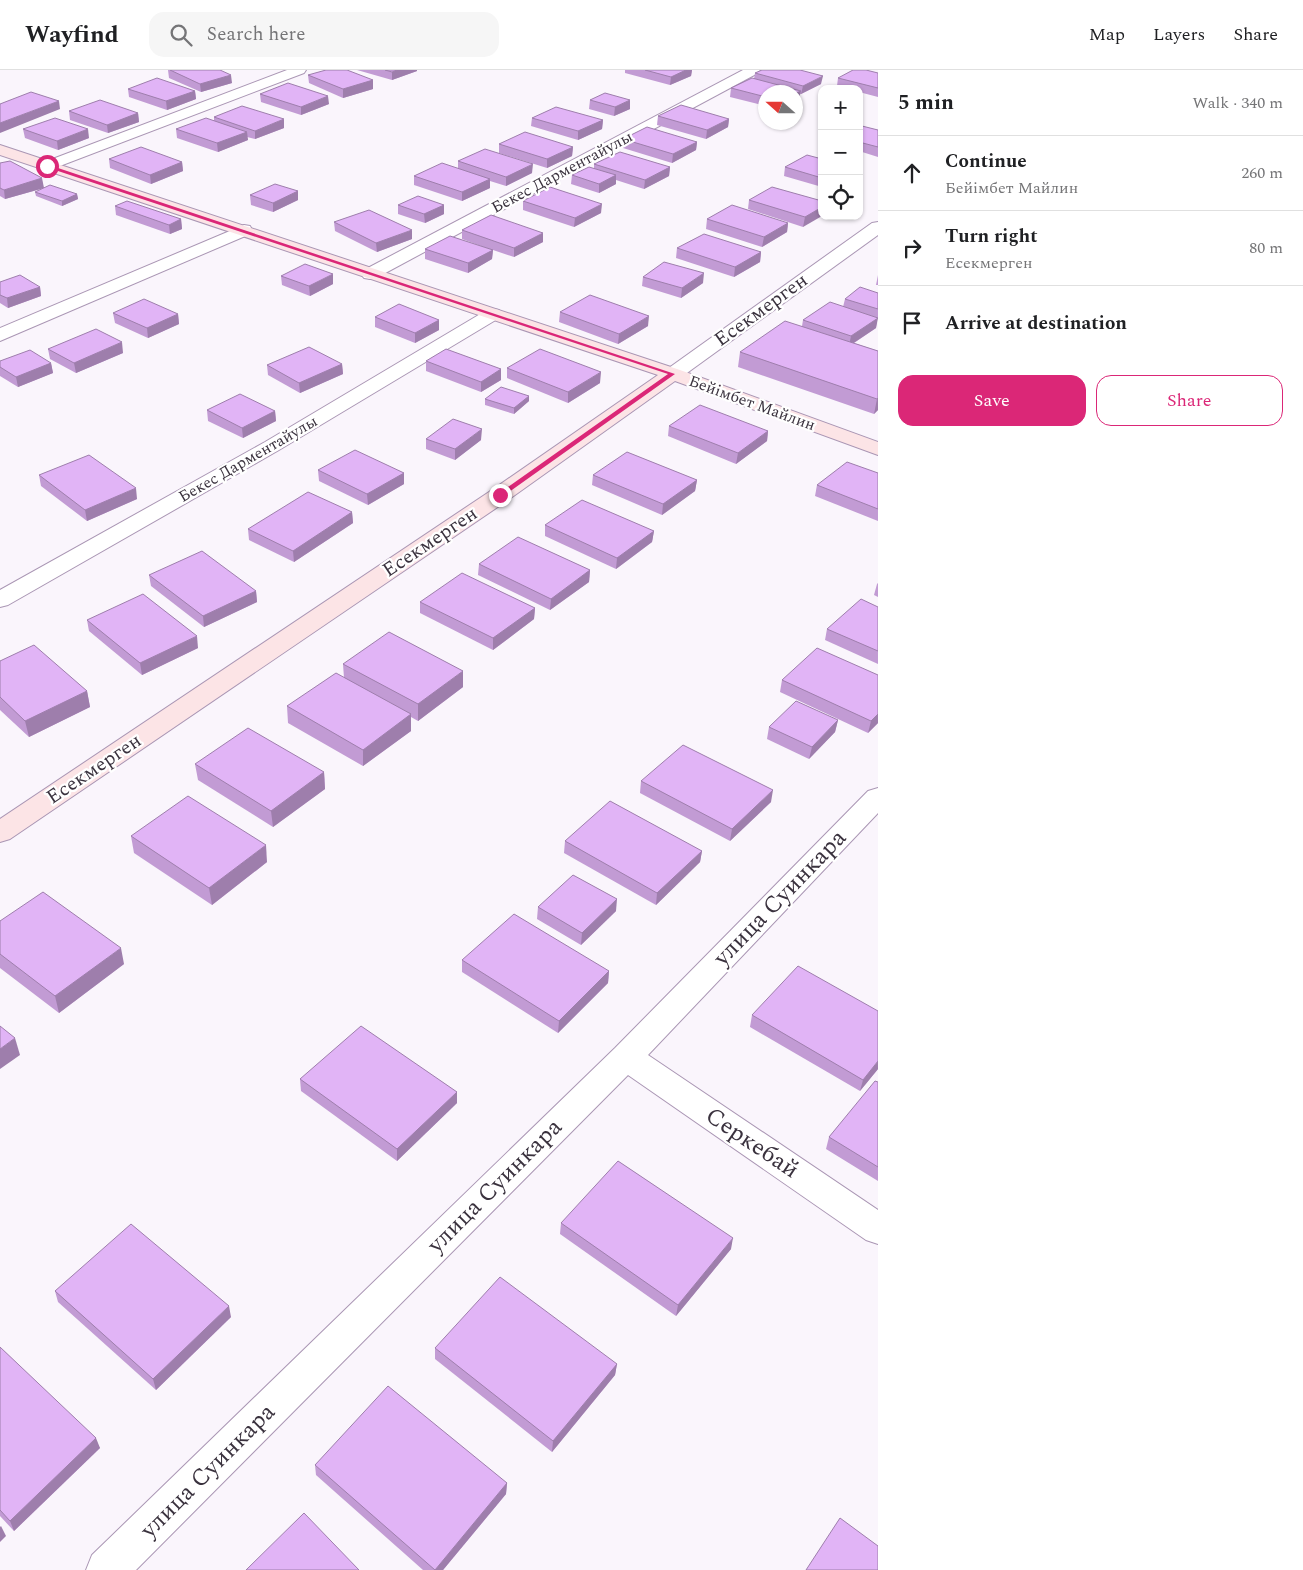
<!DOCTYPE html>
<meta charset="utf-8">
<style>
:root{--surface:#fff;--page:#f6f6f6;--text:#202124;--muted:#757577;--line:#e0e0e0;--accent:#db2777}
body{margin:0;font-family:Spectral,serif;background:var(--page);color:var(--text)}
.controls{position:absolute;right:15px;top:15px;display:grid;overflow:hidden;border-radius:10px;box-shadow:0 1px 4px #0004}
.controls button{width:45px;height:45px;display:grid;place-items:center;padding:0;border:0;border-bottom:1px solid var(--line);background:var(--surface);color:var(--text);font:25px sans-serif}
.compass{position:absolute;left:758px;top:15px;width:45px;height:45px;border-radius:50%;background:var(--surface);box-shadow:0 1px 4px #0004;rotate:291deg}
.stop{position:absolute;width:15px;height:15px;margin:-11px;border:4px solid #db2777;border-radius:50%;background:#fff}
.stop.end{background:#db2777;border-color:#fff;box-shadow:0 1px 5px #0008}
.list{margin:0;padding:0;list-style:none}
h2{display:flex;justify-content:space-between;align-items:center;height:65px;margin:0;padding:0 20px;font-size:21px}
h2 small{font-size:16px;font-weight:400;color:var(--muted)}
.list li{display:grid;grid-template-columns:32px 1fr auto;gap:15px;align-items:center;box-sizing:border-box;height:75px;padding:0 20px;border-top:1px solid var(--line)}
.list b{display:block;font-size:19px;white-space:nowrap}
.list p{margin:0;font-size:16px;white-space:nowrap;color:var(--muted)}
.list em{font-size:16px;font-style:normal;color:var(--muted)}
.actions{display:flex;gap:10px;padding:15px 20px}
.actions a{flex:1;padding:11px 0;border:1px solid var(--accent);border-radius:15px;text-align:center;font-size:18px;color:var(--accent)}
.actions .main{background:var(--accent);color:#fff}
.icon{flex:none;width:28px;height:28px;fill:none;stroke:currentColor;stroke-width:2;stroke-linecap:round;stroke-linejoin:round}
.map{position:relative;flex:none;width:878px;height:1500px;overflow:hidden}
header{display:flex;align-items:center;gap:30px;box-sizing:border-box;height:70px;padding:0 25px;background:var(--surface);border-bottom:1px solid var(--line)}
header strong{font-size:24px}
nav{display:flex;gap:28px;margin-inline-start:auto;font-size:18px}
.search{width:350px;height:45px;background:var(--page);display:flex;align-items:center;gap:12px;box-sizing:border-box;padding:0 18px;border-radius:15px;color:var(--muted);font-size:19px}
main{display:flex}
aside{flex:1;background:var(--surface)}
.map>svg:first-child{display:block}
</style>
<header>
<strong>Wayfind</strong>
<div class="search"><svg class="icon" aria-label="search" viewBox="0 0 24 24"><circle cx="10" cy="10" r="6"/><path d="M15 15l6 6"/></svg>Search here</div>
<nav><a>Map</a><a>Layers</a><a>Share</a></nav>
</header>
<main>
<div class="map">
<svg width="878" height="1500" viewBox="0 0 878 1500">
<rect width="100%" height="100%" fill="#faf5fc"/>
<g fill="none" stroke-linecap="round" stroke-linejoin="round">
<defs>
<g id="street">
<path d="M287,0H306L304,3L52,99H42L39,96L42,93Z"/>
<path d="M743,0H760L758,3L376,208L370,209L364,208L361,204L364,200Z"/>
<path d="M878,152V165L680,308L673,310L666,308L663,304L666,300L872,153Z"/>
<path d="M244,155L250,156L252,160L250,164L0,271V258Z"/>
<path d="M493,239L499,240L502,244L499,248L279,380L8,535L0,537V520L265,372L487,240Z"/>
<path d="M878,718V743L648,985L878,1140V1174L866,1170L628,1005L136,1500H86L92,1485L615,978L868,721Z"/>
</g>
<path id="secondary" d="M0,75L680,300L878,372V385L675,311L508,430L10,769L0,772V749L492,420L658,305L0,85Z"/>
</defs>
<use href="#street" stroke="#aa96b4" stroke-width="2"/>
<use href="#secondary" stroke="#aa96b4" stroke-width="2"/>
<use href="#street" fill="#fff" fill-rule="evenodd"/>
<use href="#secondary" fill="#fce4e6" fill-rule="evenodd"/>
</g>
<g fill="#c29bd4">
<path d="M168,0H220L232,13L201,22L169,8Z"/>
<path d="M357,0H417V1L392,10Z"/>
<path d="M625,0H692L691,6L670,15L625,3Z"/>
<path d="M755,3L821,14L801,24H800L799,29L766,22V36L730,27L731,18L754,9Z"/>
<path d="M878,3V27L859,22V19H847L837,16L838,8Z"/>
<path d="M308,5L373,10V19L343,28L309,13Z"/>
<path d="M128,19L195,21L196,29L167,40L129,27Z"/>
<path d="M260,24L329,34L301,45L261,32Z"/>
<path d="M590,30L630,39L614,46L589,39Z"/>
<path d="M69,41L138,43L139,52L108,63L70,50Z"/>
<path d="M658,46L729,49L728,57L706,69L657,55Z"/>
<path d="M214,47L284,58L255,69L247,67L248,70L218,82L177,68L176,59L214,50Z"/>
<path d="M532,48L603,50L602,59L578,70L531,56Z"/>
<path d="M859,57L878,60V87L859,81Z"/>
<path d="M23,59L89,68L58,80L25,68Z"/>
<path d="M623,69L697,72L696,80L672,93L623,78Z"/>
<path d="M499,74L573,77L572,86L547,98L499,83Z"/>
<path d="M109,89L182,92L183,101L151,114L110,98Z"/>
<path d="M822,89V117L784,106L785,97Z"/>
<path d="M458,91L532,103L506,116L490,111V118L462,131L414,115V106L458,99Z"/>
<path d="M0,93L44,118L5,129L0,126Z"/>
<path d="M594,94L670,97L669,106L644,119L616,110V114L599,123L571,114L572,105L594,98Z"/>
<path d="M298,121V130L273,142L251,135L250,125Z"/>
<path d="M35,122L77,124L78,129L62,136L36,126Z"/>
<path d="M749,130L822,131L803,157L748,139Z"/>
<path d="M523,131L601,143L574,157L523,140Z"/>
<path d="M398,135H444V144L425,153L398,144Z"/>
<path d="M115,136L181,149L182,159L170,164L116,145Z"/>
<path d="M707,149L788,153L787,162L762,177L706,159Z"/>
<path d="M334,152L412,169L377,182L335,161Z"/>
<path d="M462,160L543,172L514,187L493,180L492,189L468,203L425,189V179H489L462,169Z"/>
<path d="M677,178L761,182L760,192L734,207L676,188Z"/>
<path d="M878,205V215H876Z"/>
<path d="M281,206L333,214L310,226L282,215Z"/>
<path d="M643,207L703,213L681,228L642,216Z"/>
<path d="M0,212L40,217L41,226L8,238L0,233Z"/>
<path d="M878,223V249H877L876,258L854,273L878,281V340L874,344L738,297L740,282L802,256L803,250L843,237L845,229Z"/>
<path d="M560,242L648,256L618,274L559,252Z"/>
<path d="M113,243L178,244L179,254L148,268L115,253Z"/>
<path d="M375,247L439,260L415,273L375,257Z"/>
<path d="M48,279L123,283L76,303L50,289Z"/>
<path d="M0,291L51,293L53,303L18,317L0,306Z"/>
<path d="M426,291L501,299V310L481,322L426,301Z"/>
<path d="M342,294L343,304L300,323L268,305L267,295Z"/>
<path d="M507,298L600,313L568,333L507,308Z"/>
<path d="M529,326V331L514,344L485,335V329Z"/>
<path d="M207,340L275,341L276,351L243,368L208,351Z"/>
<path d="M669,356L768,361L767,371L736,394L668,366Z"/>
<path d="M426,369L481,370L455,390L426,379Z"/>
<path d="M318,400L404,403V414L368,435L319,411Z"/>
<path d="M878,403V451L815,426L817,415Z"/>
<path d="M39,405L137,429L87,451L41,416Z"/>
<path d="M593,405L697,410L695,421L662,445L592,415Z"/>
<path d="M352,442L353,453L294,492L249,470L248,459Z"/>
<path d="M545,455L654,461L652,472L616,499L545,466Z"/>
<path d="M479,494L590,500L589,512L550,540L478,505Z"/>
<path d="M149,505L256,521L257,532L204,557L151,516Z"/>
<path d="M878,513V527L874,525L877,514Z"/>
<path d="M420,532L535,538L534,549L493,580L420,543Z"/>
<path d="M878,537V594L825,570L827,559Z"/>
<path d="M87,550L198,578L142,605L89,561Z"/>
<path d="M0,591L87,621L90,637L29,667L0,640Z"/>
<path d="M343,594L463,617L418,651L411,647V661L363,696L288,653L287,636L344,608Z"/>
<path d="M878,605V653L868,663L780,622L782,610Z"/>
<path d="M838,650L835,662L809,689L767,669L769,657Z"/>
<path d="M195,694L324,702L325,719L273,757L198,710Z"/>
<path d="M641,711L771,732L730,771L640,723Z"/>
<path d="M131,766L267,792L212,835L134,783Z"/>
<path d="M565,771L702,781L700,792L656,835L564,783Z"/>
<path d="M538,837L616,841L581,875L537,849Z"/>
<path d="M0,851L124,894L59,943L0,898Z"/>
<path d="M462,890L609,901L608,913L558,963L462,902Z"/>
<path d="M752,945L878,999L860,1021L750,957Z"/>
<path d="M300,1009L457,1022V1033L397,1091L301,1021Z"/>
<path d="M878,1012V1111L826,1079L829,1067Z"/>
<path d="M561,1153L731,1179L676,1246L560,1164Z"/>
<path d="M55,1221L231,1247L156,1320L58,1232Z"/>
<path d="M0,1277L100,1378L14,1461L0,1446Z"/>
<path d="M435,1278L617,1294L615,1305L552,1382L435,1289Z"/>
<path d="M315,1395L507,1413L506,1424L443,1500H423L316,1405Z"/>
</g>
<g fill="#9e7eac">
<path d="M397,0H417V1L392,10V2Z"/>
<path d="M686,0H692L691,6L670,15L671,7Z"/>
<path d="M231,5L232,13L201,22L200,14Z"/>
<path d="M823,6L821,14L801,24L803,16Z"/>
<path d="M373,10V19L343,28V19Z"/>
<path d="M195,21L196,29L167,40L166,31Z"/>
<path d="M801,21L799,29L796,31V23Z"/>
<path d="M328,26L329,34L301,45V37Z"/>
<path d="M630,30V39L614,46L615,37Z"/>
<path d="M59,31L60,39L0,63V53Z"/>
<path d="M138,43L139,52L108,63L107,55Z"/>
<path d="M284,49V58L255,69V61Z"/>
<path d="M729,49L728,57L706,69L707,60Z"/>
<path d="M603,50L602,59L578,70V61Z"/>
<path d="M88,59L89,68L58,80L57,71Z"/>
<path d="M247,62L248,70L218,82L217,73Z"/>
<path d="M697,72L696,80L672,93L673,84Z"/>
<path d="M573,77L572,86L547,98V89Z"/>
<path d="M182,92L183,101L151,114L150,105Z"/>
<path d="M533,94L532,103L506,116V107Z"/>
<path d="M670,97L669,106L644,119L645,110Z"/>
<path d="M861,100L860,109H859V101Z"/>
<path d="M616,105V114L599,123V114Z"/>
<path d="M42,108L44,118L5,129L4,120Z"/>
<path d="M490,109V118L462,131V122Z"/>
<path d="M298,121V130L273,142V133Z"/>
<path d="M77,124L78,129L62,136V131Z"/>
<path d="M602,134L601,143L574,157L575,148Z"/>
<path d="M444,135V144L425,153L424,144Z"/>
<path d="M822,137V146L803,157L805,147Z"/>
<path d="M181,149L182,159L170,164L169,155Z"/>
<path d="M788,153L787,162L762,177L764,167Z"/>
<path d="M412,160V169L377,182L376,173Z"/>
<path d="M543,163V172L514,187V178Z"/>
<path d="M493,180L492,189L468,203V193Z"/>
<path d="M761,182L760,192L734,207L735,197Z"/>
<path d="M704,203L703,213L681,228L682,218Z"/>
<path d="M333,204V214L310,226L309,216Z"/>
<path d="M40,217L41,226L8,238L7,228Z"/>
<path d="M178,244L179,254L148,268L147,258Z"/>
<path d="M649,246L648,256L618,274L619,264Z"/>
<path d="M878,248L876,258L849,276L851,266Z"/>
<path d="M439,250V260L415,273V263Z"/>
<path d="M122,272L123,283L76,303L74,293Z"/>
<path d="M51,293L53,303L18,317L16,307Z"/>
<path d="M342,294L343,304L300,323L299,313Z"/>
<path d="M501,299V310L481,322V312Z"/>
<path d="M601,302L600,313L568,333V322Z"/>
<path d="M529,326V331L514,344V338Z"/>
<path d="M878,328V340L874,344L877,329Z"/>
<path d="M275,341L276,351L243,368L242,358Z"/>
<path d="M482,359L481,370L455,390V379Z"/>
<path d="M768,361L767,371L736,394L738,383Z"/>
<path d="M404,403V414L368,435L367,424Z"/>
<path d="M697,410L695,421L662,445L663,434Z"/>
<path d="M136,418L137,429L87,451L85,440Z"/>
<path d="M352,442L353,453L294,492L293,481Z"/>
<path d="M654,461L652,472L616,499L617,488Z"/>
<path d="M590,500L589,512L550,540L551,529Z"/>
<path d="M256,521L257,532L204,557L203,546Z"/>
<path d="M535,538L534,549L493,580V568Z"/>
<path d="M197,566L198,578L142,605L140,593Z"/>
<path d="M463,601V617L418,651V634Z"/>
<path d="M87,621L90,637L29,667L25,651Z"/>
<path d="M411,644V661L363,696V680Z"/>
<path d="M878,644V653L868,663L871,651Z"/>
<path d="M838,650L835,662L809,689L812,677Z"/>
<path d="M324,702L325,719L273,757L271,741Z"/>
<path d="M773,720L771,732L730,771L732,759Z"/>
<path d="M266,775L267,792L212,835L209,818Z"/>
<path d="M702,781L700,792L656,835L657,823Z"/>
<path d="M617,829L616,841L581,875L582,863Z"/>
<path d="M121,878L124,894L59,943L55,926Z"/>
<path d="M609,901L608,913L558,963L559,951Z"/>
<path d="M15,968L20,985L0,999V979Z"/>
<path d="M878,991V999L860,1021L863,1010Z"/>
<path d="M457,1022V1033L397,1091V1079Z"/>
<path d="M733,1168L731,1179L676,1246L678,1235Z"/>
<path d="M229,1236L231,1247L156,1320L153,1309Z"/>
<path d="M617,1294L615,1305L552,1382L553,1371Z"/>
<path d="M96,1368L100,1378L14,1461L10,1451Z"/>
<path d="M507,1413L506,1424L443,1500H435Z"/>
<path d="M1,1456L6,1466L0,1472V1457Z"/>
</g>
<g fill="#e1b4f6" stroke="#9e7eac">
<path d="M170,0H220L231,5L200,14Z"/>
<path d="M326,0H347L373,10L343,19L308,5Z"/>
<path d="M385,0H397L392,2Z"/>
<path d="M645,0H686L671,7Z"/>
<path d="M762,0H800L823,6L803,16L755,3Z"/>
<path d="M853,0H866L878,3V18L838,8Z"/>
<path d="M157,8L195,21L166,31L128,19Z"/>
<path d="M752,8L801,21L796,23V22H766V27L731,18Z"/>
<path d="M288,13L328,26L301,37L260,24Z"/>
<path d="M31,22L59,31L0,53V34Z"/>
<path d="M605,23L630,30L615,37L590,30Z"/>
<path d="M100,30L138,43L107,55L69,41Z"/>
<path d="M681,35L729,49L707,60L658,46Z"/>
<path d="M242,36L284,49L255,61L214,47Z"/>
<path d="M556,37L603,50L578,61L532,48Z"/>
<path d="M55,48L88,59L57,71L23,59Z"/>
<path d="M206,48L247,62L217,73L176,59Z"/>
<path d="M862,56L878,60V77L859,72V57Z"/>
<path d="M647,57L697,72L673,84L623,69Z"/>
<path d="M525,62L573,77L547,89L499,74Z"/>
<path d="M141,77L182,92L150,105L109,89Z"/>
<path d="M485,79L533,94L506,107L458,91Z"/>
<path d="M620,82L670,97L645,110L594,94Z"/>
<path d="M807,85L822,89V108L785,97Z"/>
<path d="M10,91L42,108L4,120L0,118V93Z"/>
<path d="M442,93L490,109L462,122L414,106Z"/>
<path d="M589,97L616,105L599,114L572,105Z"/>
<path d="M275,114L298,121L273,133L250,125Z"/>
<path d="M50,115L77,124L62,131L35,122Z"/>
<path d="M550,117L602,134L575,148L523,131Z"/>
<path d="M772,117L822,131V137L805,147L749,130Z"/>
<path d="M418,126L444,135L424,144L398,135Z"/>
<path d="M127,131L181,149L169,155L115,136Z"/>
<path d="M732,135L788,153L764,167L707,149Z"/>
<path d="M369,140L412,160L376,173L334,152Z"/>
<path d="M491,145L543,163L514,178L462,160Z"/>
<path d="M704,164L761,182L735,197L677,178Z"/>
<path d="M450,166L493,180L468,193L425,179Z"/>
<path d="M664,192L704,203L682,218L643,207Z"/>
<path d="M305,194L333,204L309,216L281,206Z"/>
<path d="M20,205L40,217L7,228L0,225V212Z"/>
<path d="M860,217L878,223V239L845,229Z"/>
<path d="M590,225L649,246L619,264L560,242Z"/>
<path d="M144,229L178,244L147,258L113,243Z"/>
<path d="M830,232L878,248L851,266L803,250Z"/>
<path d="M399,234L439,250L415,263L375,247Z"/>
<path d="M785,251L878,281V328L877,329L740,282Z"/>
<path d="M96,259L122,272L74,293L48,279Z"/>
<path d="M309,277L342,294L299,313L267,295Z"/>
<path d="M446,279L501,299L481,312L426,291Z"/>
<path d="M540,279L601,302L568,322L507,298Z"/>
<path d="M30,280L51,293L16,307L0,297V291Z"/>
<path d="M501,317L529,326L514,338L485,329Z"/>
<path d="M240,324L275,341L242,358L207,340Z"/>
<path d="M700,335L768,361L738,383L669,356Z"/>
<path d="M453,349L482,359L455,379L426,369Z"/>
<path d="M355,380L404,403L367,424L318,400Z"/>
<path d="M627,382L697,410L663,434L593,405Z"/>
<path d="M89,385L136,418L85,440L39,405Z"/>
<path d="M847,392L878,403V439L817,415Z"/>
<path d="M308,422L352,442L293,481L248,459Z"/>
<path d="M582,430L654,461L617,488L545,455Z"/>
<path d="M518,467L590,500L551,529L479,494Z"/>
<path d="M202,481L256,521L203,546L149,505Z"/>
<path d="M462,503L535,538L493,568L420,532Z"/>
<path d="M143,524L197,566L140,593L87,550Z"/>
<path d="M861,529L878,537V581L827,559Z"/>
<path d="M389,562L463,601L418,634L343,594Z"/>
<path d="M34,575L87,621L25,651L0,627V591Z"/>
<path d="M817,578L878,605V644L871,651L782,610Z"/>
<path d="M336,603L411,644L363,680L287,636Z"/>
<path d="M796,631L838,650L812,677L769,657Z"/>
<path d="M248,658L324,702L271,741L195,694Z"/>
<path d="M683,675L773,720L732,759L641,711Z"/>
<path d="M188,726L266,775L209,818L131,766Z"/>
<path d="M610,731L702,781L657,823L565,771Z"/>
<path d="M573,805L617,829L582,863L538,837Z"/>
<path d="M43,822L121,878L55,926L0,884V851Z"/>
<path d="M514,844L609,901L559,951L462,890Z"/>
<path d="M798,896L878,941V991L863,1010L752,945Z"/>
<path d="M0,956L15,968L0,979Z"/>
<path d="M361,956L457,1022L397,1079L300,1009Z"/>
<path d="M875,1011L878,1012V1097L829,1067Z"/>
<path d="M618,1091L733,1168L678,1235L561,1153Z"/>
<path d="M131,1154L229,1236L153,1309L55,1221Z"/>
<path d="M500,1207L617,1294L553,1371L435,1278Z"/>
<path d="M0,1277L96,1368L10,1451L0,1440Z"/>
<path d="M388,1316L507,1413L435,1500L315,1395Z"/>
<path d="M304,1443L359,1500H246Z"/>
<path d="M840,1448L878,1476V1500H806Z"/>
</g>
<path fill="#db2777" d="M46,95H49L675,304L502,427H498V424L668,304L46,97Z"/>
<g text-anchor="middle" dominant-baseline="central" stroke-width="4.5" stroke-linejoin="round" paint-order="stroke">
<g font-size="16" fill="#3a323e" stroke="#fff">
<text transform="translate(562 102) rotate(-28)">Бекес Дарментайулы</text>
<text transform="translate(752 333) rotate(20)">Бейімбет Майлин</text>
<text transform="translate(248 389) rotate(-30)">Бекес Дарментайулы</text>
</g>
<g font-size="20" fill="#3a323e" stroke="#fff">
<text transform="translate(761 240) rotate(-36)">Eсекмерген</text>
<text transform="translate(430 472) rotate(-34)">Eсекмерген</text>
<text transform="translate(94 699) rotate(-34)">Eсекмерген</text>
</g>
<g font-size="24" fill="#3a323e" stroke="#fff">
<text transform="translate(780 828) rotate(-46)">улица Суинкара</text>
<text transform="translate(752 1073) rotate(34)">Серкебай</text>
<text transform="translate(495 1116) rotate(-45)">улица Суинкара</text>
<text transform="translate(208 1401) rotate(-45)">улица Суинкара</text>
</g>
</g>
</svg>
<div class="controls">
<button>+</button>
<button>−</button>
<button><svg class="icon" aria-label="locate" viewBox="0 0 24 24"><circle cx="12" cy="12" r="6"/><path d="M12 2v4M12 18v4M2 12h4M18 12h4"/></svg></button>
</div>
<svg class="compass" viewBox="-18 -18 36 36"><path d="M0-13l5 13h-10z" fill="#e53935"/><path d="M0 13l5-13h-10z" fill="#757577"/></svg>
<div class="stop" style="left:47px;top:96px"></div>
<div class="stop end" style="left:500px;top:425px"></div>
</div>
<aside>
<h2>5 min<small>Walk · 340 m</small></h2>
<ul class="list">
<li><svg class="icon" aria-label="ahead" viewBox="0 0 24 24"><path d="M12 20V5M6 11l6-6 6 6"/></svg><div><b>Continue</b><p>Бейімбет Майлин</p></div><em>260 m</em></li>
<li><svg class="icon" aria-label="right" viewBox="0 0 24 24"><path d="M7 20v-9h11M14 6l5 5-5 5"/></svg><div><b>Turn right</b><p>Eсекмерген</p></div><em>80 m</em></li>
<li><svg class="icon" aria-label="arrive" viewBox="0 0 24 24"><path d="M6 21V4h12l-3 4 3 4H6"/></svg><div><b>Arrive at destination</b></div></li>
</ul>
<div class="actions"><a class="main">Save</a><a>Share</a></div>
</aside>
</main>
